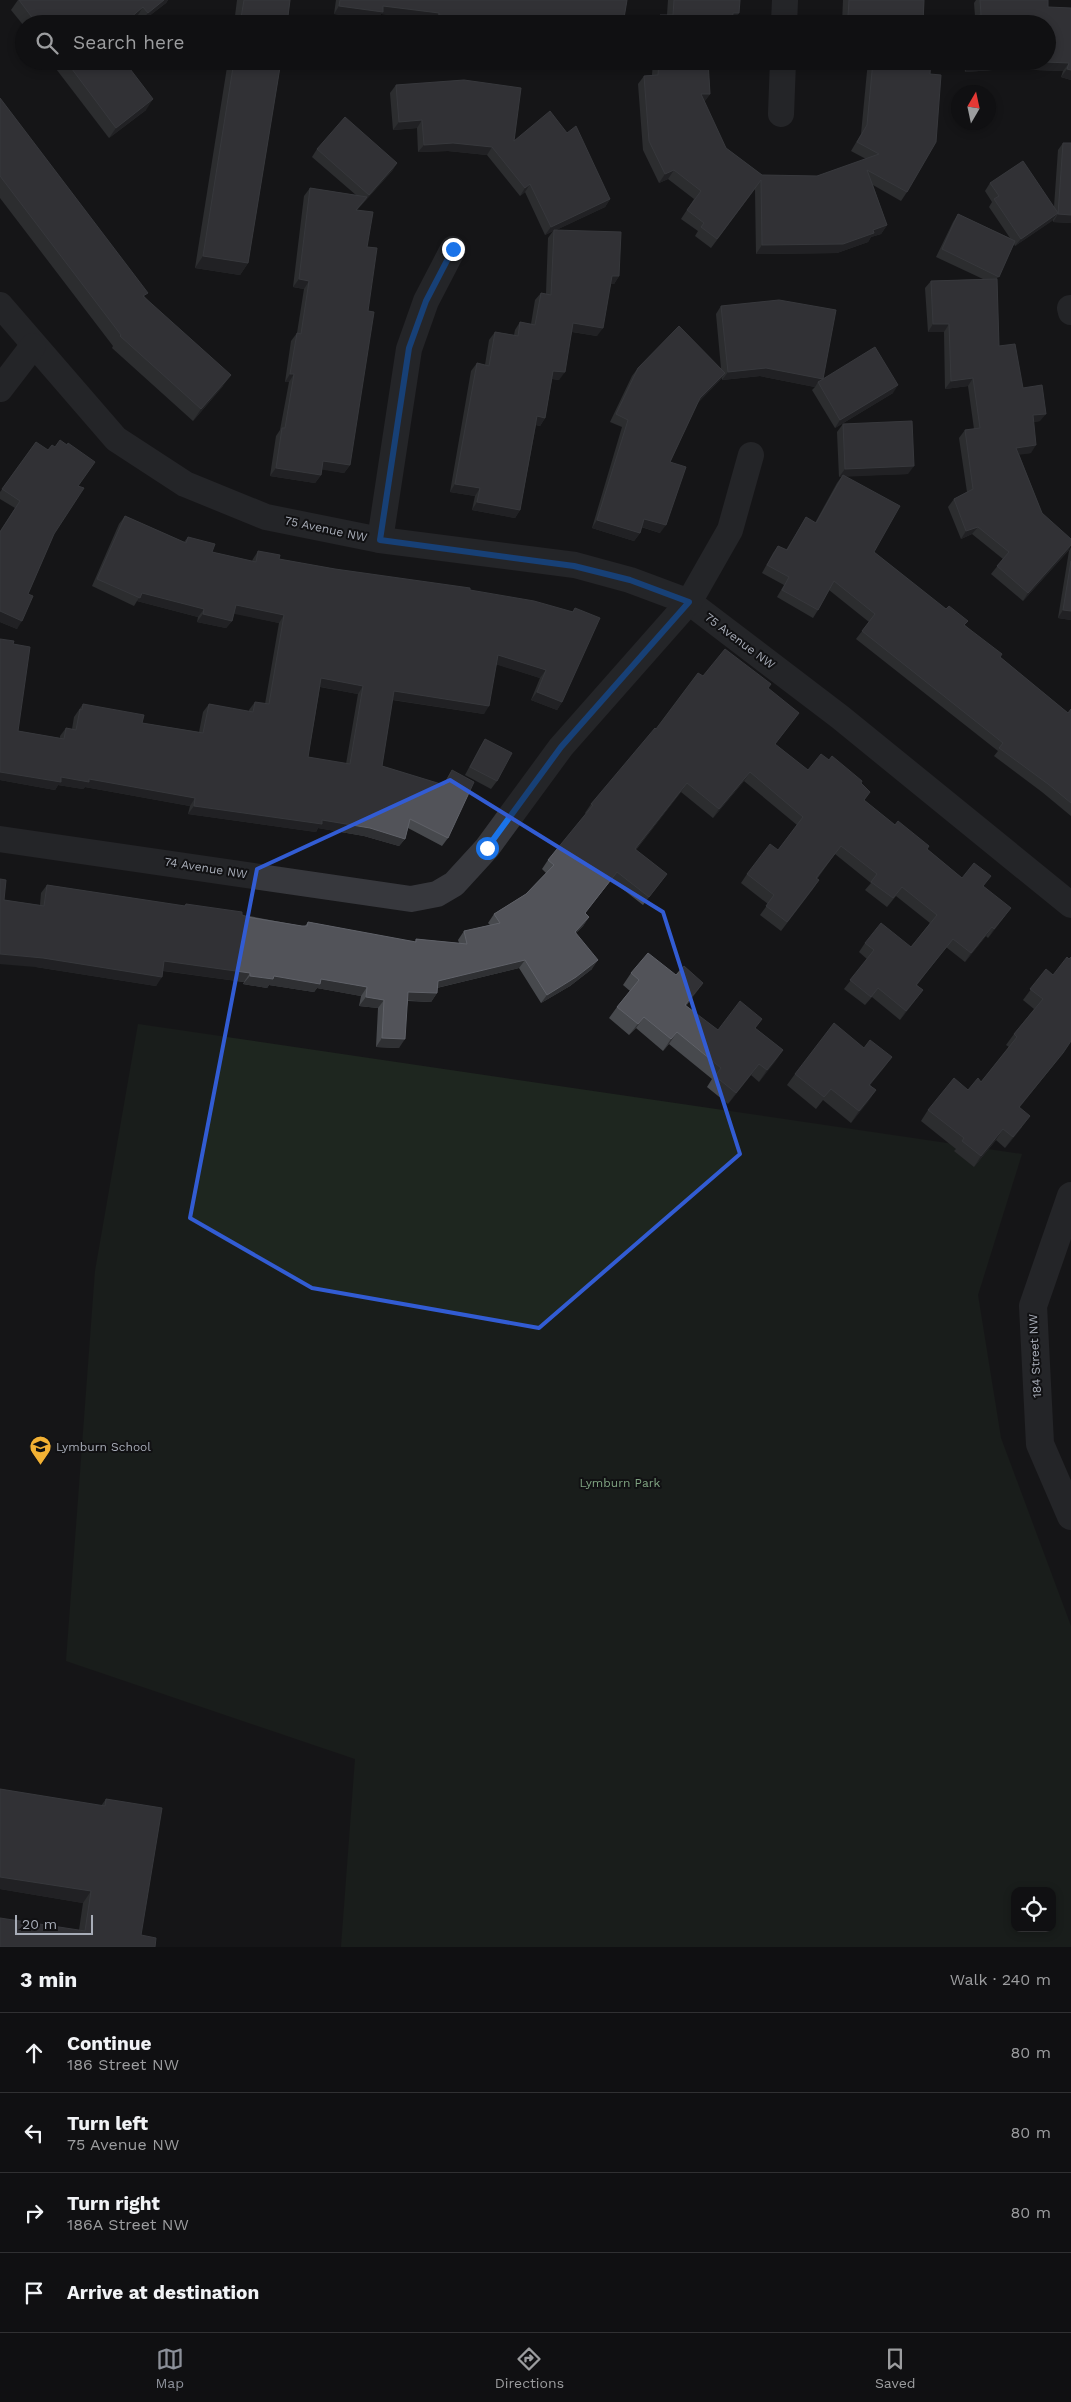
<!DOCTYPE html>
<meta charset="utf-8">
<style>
:root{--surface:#101012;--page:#19191b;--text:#f1f3f6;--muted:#9c9d9f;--line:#303032;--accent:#8c9099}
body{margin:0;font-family:"Work Sans",sans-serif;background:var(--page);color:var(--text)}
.controls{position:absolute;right:15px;bottom:15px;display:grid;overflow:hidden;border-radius:10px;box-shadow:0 2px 8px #0003}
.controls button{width:45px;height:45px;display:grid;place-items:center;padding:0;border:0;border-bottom:1px solid var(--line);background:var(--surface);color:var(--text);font:25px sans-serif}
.compass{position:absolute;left:951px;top:85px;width:45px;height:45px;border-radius:50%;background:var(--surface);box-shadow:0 2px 8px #0003;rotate:9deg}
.scale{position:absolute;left:15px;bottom:12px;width:78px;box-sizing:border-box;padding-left:5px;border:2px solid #a8adb8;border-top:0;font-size:14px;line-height:18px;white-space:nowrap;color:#a8adb8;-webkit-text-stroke:4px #111113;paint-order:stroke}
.stop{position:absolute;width:15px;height:15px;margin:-11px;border:4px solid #1a73e8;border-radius:50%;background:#fff}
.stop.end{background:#1a73e8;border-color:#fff;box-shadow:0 1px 5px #0008}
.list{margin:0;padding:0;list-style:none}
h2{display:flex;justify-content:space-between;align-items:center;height:65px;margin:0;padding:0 20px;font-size:21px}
h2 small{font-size:16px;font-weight:400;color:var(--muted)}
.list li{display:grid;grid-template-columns:32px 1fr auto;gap:15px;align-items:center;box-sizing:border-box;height:80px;padding:0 20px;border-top:1px solid var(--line)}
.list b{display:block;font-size:19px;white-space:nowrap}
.list p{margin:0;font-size:16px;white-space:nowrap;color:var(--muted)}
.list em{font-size:16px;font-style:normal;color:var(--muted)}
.icon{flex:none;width:28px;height:28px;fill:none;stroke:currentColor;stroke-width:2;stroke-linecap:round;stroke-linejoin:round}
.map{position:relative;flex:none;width:1071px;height:1947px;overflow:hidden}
.search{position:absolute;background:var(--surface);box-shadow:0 2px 8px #0003;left:15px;right:15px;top:15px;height:55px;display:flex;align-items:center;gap:12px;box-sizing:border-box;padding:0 18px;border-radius:28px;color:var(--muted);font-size:19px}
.sheet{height:385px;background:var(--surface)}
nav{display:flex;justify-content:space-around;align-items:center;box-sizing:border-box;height:70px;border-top:1px solid var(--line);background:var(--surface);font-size:14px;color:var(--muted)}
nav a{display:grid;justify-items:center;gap:2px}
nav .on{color:var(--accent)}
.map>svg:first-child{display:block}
</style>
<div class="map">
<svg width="1071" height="1947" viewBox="0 0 1071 1947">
<rect width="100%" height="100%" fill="#161618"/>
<path fill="#1e261f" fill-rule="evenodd" d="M138,1024L1022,1154L978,1295L1001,1438L1071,1626V1947H341L355,1759L66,1661L95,1271ZM1015,1891H1052V1928H1015Z"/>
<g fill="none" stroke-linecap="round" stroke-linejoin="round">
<g stroke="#37383d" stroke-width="26">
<path d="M784,24L785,0"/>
<path d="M781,114L783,61"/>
<path d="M0,305L116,439L185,484L266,517L380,540L575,565L630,580L689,602L840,717L1071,905"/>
<path d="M1070,308L1071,312"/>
<path d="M0,389L33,346"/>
<path d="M380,540L409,349L426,301L453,249"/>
<path d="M0,839L411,899L437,894L454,884L487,848L561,747L689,602L730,530L751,455"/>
</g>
<path stroke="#37383d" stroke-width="28" d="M1071,1196L1033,1306L1040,1444L1071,1516"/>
</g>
<g fill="#47494d" fill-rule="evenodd">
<path d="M18,0H168L166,3L140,23L136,18L128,24H24V26L11,10Z"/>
<path d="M237,0H290L287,24H234Z"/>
<path d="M336,0H627L623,24H441L433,23L434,20L381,14L377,20L334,14Z"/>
<path d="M668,0H740L732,24H654L660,15H667Z"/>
<path d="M843,0H924L923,24H842Z"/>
<path d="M976,0H1048V7L1071,8V80L1061,77L1063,71L1006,69L965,72L964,61H1047V24H961L966,17L975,16L974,3Z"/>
<path d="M50,61H124L146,110L109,138Z"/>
<path d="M228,61H281L248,263L240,275L195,268Z"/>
<path d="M653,61H708L710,94L704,102L726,148L762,175L817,176L866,159L851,151L861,134L868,61H931L907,192L901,201L873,185L887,225L881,234L871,237L868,242L837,253L756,254L755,189L711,248L695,236L698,231L681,219L694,199L668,179L659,183L643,150L638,84L644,76L652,75Z"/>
<path d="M396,85L514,141L610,199L605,207L556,230L619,276L614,284H611L597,336L572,332L559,380L552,379L545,418L540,426L536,425L520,510L515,518L472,510L475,496L450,492L471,371L477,363L485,365L489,340L495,332L514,335L515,330L520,322L531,324L535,300L541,293L546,294L548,238L553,231L545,235L525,192L520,196L487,155L448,151L418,152L417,128L393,130L390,93Z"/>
<path d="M0,98L145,297L223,386L193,421L112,348L113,346L0,198Z"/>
<path d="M1063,143H1071V223L1053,222V220L1015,246L1014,244L997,279L999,346L1023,388L1040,421L1033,422L1031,453L1019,454L1042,513L1069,550L1023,601L991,574L1003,559L972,534L961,539L948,507L954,499L967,492L959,438L965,430L974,429L968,386L945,389L944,332H928L925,288L931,281L983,279L936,257L953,222L958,214L1010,238L989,207L992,202L985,191L990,183L1054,207L1058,150Z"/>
<path d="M317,149L397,163L392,171L357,210L367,247L368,311L350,465L344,473L322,469L321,475L315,483L270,476L276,436L280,430L289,382H285L291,341L297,333L304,289L293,287L304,196L310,188L356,195L312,157Z"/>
<path d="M721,306L823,379L893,393L835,428L812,390L815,387L760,376L722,380V378L698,402L670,462L660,533L641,527L640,533L634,541L592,528L622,427L610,422L632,376L638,368H721L716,314Z"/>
<path d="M843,424L908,474L845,476L874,552L965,625L1000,657L1068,713L1071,709V816L1042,792L994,756L998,751L856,639L869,622L829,590L818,610L813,618L777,597L784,585L762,573L773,553L778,546L786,550L806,517L815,523L837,483L842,476L839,477L837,432Z"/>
<path d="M36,442L78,486L54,534L28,594L17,629L0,622V531L15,508L0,499V492Z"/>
<path d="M125,516L184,542L188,537L212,552L252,561L253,559L258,551L279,559L335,569L470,590L572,612L575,608L562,702L557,710L531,700L540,678L496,664L484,714L392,700L382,766L443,785L452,770L448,838L442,846L408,828L405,839L399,846L364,836L318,828L316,832L188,814L190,806L85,787L83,789L58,785L55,790L0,780V639L13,644L18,731L60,738V736L66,728L72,729L74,717L83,704L142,723L199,732L203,712L209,704L249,712V710L255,702L265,704L279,623L234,613L232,621L226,628L197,622L198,617L137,601L134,606L92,586L119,524ZM320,687L358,694L346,764L308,757Z"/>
<path d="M1071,547V620L1058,618L1069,551Z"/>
<path d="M703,676L768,689L799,713L775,744L808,770L829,760L861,784L870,792L864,800L895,825L927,849L962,878L984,887L1005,916L988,938L986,936L965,962L946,947L917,985L923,990L900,1020L872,997L865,1005L844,989L867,959L859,952L865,943L911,947L930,923L896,896L887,907L865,890L871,883L835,854L817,879L819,880L813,889L781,931L760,915L768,904L741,883L747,874L778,850L797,825L744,781L713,818L681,792L636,850L667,874L643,905L611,880L585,913L589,917L583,926L576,933L592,969L570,986L541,1003L519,968L437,988V993L431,1002L408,1001L399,1048L376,1047L378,1008L359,1006L361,996L317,988L314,992L269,985L267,988L243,984L244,982L163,971L156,986L36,967L4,900L40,905L41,893L47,885L184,906L186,904L302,926H305L308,922L415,942L416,939L459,943L458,940L464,931L490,925L488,923L494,914L526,894L546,873L542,869L548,860L586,814L585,813L591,804Z"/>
<path d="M485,739L497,781L491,789L465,775L480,747Z"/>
<path d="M1046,969L1055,1063L1019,1108L1022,1127L1005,1148L996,1140L974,1167L954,1151L956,1149L921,1121L928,1110L968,1090L981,1082L1009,1047L1006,1045L1014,1034L1034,1009L1023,1000Z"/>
<path d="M631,973L676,975L703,983L695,994L686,1006L718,1030L755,1028L783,1050L759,1082L751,1075L728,1104L707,1087L712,1079L669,1044L663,1051L636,1028L629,1035L609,1018L617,1007L630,991L623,985Z"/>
<path d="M864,1048L892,1057L870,1085L876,1090L851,1123L823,1100L816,1109L787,1085L795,1074Z"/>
<path d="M0,1789L101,1806L106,1799L141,1935L155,1947L79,1930L83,1903L0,1889Z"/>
</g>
<g fill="#2f3033">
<path d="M164,0H168L166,3L140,23L148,13Z"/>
<path d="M339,6H383L439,13L434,20L381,14L377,20L334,14Z"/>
<path d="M143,7L136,18L128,24H123Z"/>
<path d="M733,13H739L733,22L727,21Z"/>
<path d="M439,15L485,22L483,24H441L433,23Z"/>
<path d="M848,16L857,17L852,24H843Z"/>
<path d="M1006,61H1023L1069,63L1063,71L1006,69L965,72L970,64Z"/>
<path d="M1067,69L1071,70V80L1061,77Z"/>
<path d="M701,94H710L704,102Z"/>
<path d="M153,99L146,110L109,138L116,128Z"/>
<path d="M422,120L417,128L393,130L399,122Z"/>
<path d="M453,143L492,147L487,155L448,151L418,152L424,145Z"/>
<path d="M397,163L392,171L364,202L369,195Z"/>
<path d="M674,170L668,179L659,183L665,174Z"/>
<path d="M530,184L525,192L520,196L525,188Z"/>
<path d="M610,199L605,207L554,231V230L553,231L545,235L551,227Z"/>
<path d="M1058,213L1052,221L1015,246L1021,239Z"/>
<path d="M1058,214L1071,215V223L1053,222Z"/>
<path d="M887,225L881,234L871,237L868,242L837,253L756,254L762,245L873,230Z"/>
<path d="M203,256L248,263L240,275L195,268Z"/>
<path d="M612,276H619L614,284H606Z"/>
<path d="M299,279L309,281L304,289L293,287Z"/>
<path d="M573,323L603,328L597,336L567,331Z"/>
<path d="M933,324H949L944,332H928Z"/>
<path d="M766,368L823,379L818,382L815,387L760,376L722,380L728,372Z"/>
<path d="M553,371L565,372L559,380L548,378Z"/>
<path d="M725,373L720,380L695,406L700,398Z"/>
<path d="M290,374H294L289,382H285Z"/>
<path d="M231,375L223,386L193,421L201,409Z"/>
<path d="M973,378L968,386L945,389L951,381Z"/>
<path d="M898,385L893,393L835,428L840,420Z"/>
<path d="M1046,414L1040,421L1027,423L1033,415Z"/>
<path d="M537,416L545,418L540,426L532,424Z"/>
<path d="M1036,445L1031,453L1011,456L1016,448Z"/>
<path d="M323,461L350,465L344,473L318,469Z"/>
<path d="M914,466L908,474L839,477L845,469Z"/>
<path d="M276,468L321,475L315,483L270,476Z"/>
<path d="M455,484L480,488L475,496L450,492Z"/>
<path d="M477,502L520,510L515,518L472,510Z"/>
<path d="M644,519L666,525L660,533L639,526Z"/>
<path d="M597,520L640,533L634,541L592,528Z"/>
<path d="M978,527L972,534L961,539L966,531Z"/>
<path d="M1071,545L1069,550L1023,601L1028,593Z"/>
<path d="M142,593L204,609L198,617L137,601Z"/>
<path d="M236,605L284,615L279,623L230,613Z"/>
<path d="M1063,610L1071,611V620L1058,618Z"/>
<path d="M0,611L22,621L17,629L0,622Z"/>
<path d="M203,614L232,621L226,628L197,622Z"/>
<path d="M498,655L546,670L540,678L492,663Z"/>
<path d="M321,678L363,686L358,694L316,686Z"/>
<path d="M394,691L489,706L484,714L388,699Z"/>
<path d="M537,692L562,702L557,710L531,700Z"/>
<path d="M0,772L89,779L195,798L190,806L85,787L83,789L58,785L55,790L0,780Z"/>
<path d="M750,772L744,781L713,818L719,809Z"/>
<path d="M687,783L681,792L629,858L635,849Z"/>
<path d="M194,806L322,820L370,828L405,839L399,846L364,836L318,828L316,832L188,814Z"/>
<path d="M1011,908L1005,916L988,938L994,929Z"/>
<path d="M589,917L583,926L569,940L575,932Z"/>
<path d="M992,927L986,936L965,962L971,953Z"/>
<path d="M0,954L43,958L162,977L156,986L36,967L0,964Z"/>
<path d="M525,960L519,968L432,989L438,981Z"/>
<path d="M598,960L592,969L570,986L541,1003L547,995Z"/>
<path d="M164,961L250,973L244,982L158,970Z"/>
<path d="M250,976H274L321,979L367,987L361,996L317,988L314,992L269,985L267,988L243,984Z"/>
<path d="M703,983L695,994L677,1016L685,1005Z"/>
<path d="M923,990L917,998L900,1020L906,1011Z"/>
<path d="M408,992L437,993L431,1002L402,1000Z"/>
<path d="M366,997L384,1000L378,1008L359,1006Z"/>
<path d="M644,1017L636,1028L629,1035L638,1024Z"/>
<path d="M677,1032L669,1044L663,1051L671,1039Z"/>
<path d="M382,1038L405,1039L399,1048L376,1047Z"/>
<path d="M1071,1041L1055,1063L1011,1118L1019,1107Z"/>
<path d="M783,1050L775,1062L759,1082L767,1070Z"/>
<path d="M892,1057L884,1068L861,1096L869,1085Z"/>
<path d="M759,1064L751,1075L728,1104L736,1093Z"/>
<path d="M876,1090L868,1102L851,1123L859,1111Z"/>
<path d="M1030,1116L1022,1127L1005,1148L1013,1137Z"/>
<path d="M1003,1129L996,1140L974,1167L981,1156Z"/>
<path d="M0,1877L91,1891L83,1903L0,1889Z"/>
</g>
<g fill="#525359" stroke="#5f6168" fill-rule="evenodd">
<path d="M19,0H164L148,13L143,7L123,24H37Z"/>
<path d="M244,0H290L287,24H240Z"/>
<path d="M340,0H627L623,24H484L485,22L439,15V13L383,6V12L339,6Z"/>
<path d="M674,0H740L739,13H733L732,24H659L660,15H673Z"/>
<path d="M849,0H924L923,24H857V17L848,16Z"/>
<path d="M980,0H1048V7L1071,8V70L1067,69L1069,63L1023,61H1047V24H967L966,17L981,15Z"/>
<path d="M66,61H124L153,99L116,128Z"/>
<path d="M234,61H281L248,263L203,256Z"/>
<path d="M659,61H708L710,94H701L726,148L762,175L817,176L879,154L857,142L867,125L873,61H931L930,74L941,75L936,142L907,192L867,170L887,225L873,230L874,233L843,244L762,245L761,180L717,239L701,227L704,223L687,210L701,191L674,170L665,174L649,141L644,76L658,75Z"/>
<path d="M970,61H1006L970,64Z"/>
<path d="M464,80L521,88L514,141L550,111L567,133L576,126L610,199L551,227L530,184L525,188L492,147L453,143L424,145L422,120L399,122L396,85Z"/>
<path d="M0,98L148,293L143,296L231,375L201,409L120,336L121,335L0,176Z"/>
<path d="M345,117L397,163L369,195L317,149Z"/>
<path d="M1063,143H1071V215L1058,214Z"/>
<path d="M1023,161L1058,213L1021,239L994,199L999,196L990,183Z"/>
<path d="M310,188L367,197L356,210L373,212L367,247L377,248L368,311L374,312L350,465L323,461L321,475L276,468L282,428H285L294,374H290L297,333L301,334L309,281L299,279Z"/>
<path d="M958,214L1015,241L999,277L942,249Z"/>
<path d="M554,230L621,232L619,276H612L603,328L573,323L565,372L553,371L545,418L537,416L520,510L477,502L480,488L455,484L477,363L489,366L495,332L518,336L520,322L535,325L541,293L551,295Z"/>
<path d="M997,279L999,346L1015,344L1023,388L1042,385L1046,414L1033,415L1036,445L1016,448L1042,513L1071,539V545L1028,593L997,566L1009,552L978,527L966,531L954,499L973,489L965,430L980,428L973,378L951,381L949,324H933L931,281Z"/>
<path d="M779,300L836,310L823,379L875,347L898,385L840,420L818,382L823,379L766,368L728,372L721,306Z"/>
<path d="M679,326L725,373L700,398L670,462L686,467L666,525L644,519L640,533L597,520L628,420L616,414L638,368Z"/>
<path d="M912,421L914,466L845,469L843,424Z"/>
<path d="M60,440L67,445L68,443L95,462L78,486L84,488L54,534L28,594L33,596L22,621L0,611V532L20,501L2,489L36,442L48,450L52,445L55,447Z"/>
<path d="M843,475L900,506L874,552L946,609L949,606L968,621L964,625L1002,654L1000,657L1068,713L1071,709V803L1048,784L999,748L1003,743L862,631L875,614L834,581L818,610L782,590L789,577L767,565L778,546L787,550L806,517L816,523Z"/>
<path d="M125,516L186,543L188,537L215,544L212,552L256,562L258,551L280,555L279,559L335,569L470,588V590L534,601L573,612L575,608L600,618L562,702L537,692L546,670L498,655L489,706L394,691L382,766L444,785L452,770L474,782L448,838L410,819L405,839L370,828L322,820V824L194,806L195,798L89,779V782L61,777V782L0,772V639L14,641L13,644L30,647L18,731L64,739L66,728L76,730L80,709L82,710L83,704L144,715L142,723L203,733L209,704L253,712L255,702L269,704L284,615L236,605L232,621L203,614L204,609L142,593L140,598L97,579ZM321,678L363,686L350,764L308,757Z"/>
<path d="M1071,561V611L1063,610Z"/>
<path d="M725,649L771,684L768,688L799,713L775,744L808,770L821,754L829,760L832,756L862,781L861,783L870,792L864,800L895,825L898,821L929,846L927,849L962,878L974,863L991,876L983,886L1011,908L994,929L992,927L971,953L953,939L916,985L923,990L906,1011L878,988L871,997L850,980L874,950L865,943L881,923L911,947L937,915L902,887L893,898L871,882L877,874L841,846L816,878L819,880L787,922L766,906L774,895L747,874L770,844L778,850L803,817L750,772L719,809L687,783L635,849L667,874L649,897L617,872L585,913L589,917L575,932L598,960L576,977L547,995L525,960L438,981L437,993L408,992L405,1039L382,1038L384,1000L366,997L367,987L321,979L320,984L274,976L273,979L250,976V973L164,961L162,977L43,958L0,954V879L6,880L4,900L44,906L47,885L185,906L186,904L242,912V915L247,917L302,926H307L308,922L416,942V939L467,944L464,931L500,923L494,914L526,894L554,865L548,860L593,805L591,804L655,728L656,729L698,673L703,676Z"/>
<path d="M485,739L512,753L497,781L470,767Z"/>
<path d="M648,953L676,975L684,966L703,983L685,1005L718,1030L740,1001L762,1019L755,1028L783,1050L767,1070L759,1064L736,1093L715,1076L721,1068L677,1032L671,1039L644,1017L638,1024L617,1007L639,980L631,973Z"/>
<path d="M1067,957L1069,959L1071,957V1041L1063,1053L1019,1107L1030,1116L1013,1137L1003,1129L981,1156L962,1141L964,1138L928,1110L954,1078L968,1090L978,1078L981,1082L1017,1037L1014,1034L1043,999L1030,989L1046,969L1053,975Z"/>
<path d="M834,1023L864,1048L870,1040L892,1057L869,1085L876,1090L859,1111L831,1089L824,1097L795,1074Z"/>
<path d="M0,1789L105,1806L106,1799L162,1808L141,1935L156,1938L155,1947H0V1918L85,1931L91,1891L0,1877Z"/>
</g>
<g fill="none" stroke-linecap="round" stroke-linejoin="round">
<path stroke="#1a73e8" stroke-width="6" d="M453,249L426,301L409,348L380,540L574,566L630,580L689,602L561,747L487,848"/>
</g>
<path d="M0 0H1071V1947H0ZM450,780L663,912L740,1154L539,1328L312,1288L190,1218L257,869Z" fill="#161618" fill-opacity=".55" fill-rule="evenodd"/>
<path fill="none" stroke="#325cd3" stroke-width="4" stroke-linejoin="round" d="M450,780L663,912L740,1154L539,1328L312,1288L190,1218L257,869Z"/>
<defs>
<symbol id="school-pin" viewBox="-11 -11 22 30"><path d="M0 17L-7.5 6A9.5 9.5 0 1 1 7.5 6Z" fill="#f2b134" stroke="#111113"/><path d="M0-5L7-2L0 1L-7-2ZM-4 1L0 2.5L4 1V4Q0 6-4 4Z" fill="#111"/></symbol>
</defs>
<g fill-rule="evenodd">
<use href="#school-pin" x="28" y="1434" width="25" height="34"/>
</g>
<g text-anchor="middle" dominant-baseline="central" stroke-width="4" stroke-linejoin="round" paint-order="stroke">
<g font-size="12" fill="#a8adb8" stroke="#111113">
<text transform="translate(326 529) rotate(12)">75 Avenue NW</text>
<text transform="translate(740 641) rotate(37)">75 Avenue NW</text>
<text transform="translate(206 868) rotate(9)">74 Avenue NW</text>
<text transform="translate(1035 1356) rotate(-93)">184 Street NW</text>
</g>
<g font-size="12" fill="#a8adb8" stroke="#111113" text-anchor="start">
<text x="56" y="1447">Lymburn School</text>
</g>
<g font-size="12" fill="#7fa381" stroke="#111113">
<text x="620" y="1483">Lymburn Park</text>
</g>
</g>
</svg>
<div class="controls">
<button><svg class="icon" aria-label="locate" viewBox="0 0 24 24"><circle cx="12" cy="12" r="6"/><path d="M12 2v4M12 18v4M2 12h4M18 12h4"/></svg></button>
</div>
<svg class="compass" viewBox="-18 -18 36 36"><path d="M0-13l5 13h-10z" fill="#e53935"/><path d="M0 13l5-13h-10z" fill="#9c9d9f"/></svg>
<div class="scale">20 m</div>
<div class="stop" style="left:487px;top:848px"></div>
<div class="stop end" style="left:453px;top:249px"></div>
<div class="search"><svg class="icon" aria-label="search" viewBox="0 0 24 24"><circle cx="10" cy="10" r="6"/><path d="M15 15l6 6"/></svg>Search here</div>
</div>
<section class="sheet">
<h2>3 min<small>Walk · 240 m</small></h2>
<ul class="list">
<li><svg class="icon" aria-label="ahead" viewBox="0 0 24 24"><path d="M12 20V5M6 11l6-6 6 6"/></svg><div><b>Continue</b><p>186 Street NW</p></div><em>80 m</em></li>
<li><svg class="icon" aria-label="left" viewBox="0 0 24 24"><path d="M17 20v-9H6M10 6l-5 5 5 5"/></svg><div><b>Turn left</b><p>75 Avenue NW</p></div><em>80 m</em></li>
<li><svg class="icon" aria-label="right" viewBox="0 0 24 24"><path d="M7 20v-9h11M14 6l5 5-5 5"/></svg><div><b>Turn right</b><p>186A Street NW</p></div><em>80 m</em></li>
<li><svg class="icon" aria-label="arrive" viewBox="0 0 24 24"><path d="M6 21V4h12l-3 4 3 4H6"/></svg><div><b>Arrive at destination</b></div></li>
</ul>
</section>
<nav>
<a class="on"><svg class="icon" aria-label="map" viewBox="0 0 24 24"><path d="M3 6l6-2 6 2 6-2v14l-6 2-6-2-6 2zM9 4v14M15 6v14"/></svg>Map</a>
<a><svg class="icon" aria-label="directions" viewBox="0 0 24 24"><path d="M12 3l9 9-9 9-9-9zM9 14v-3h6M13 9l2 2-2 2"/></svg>Directions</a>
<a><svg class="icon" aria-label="saved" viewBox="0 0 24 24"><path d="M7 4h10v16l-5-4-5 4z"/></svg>Saved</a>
</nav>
